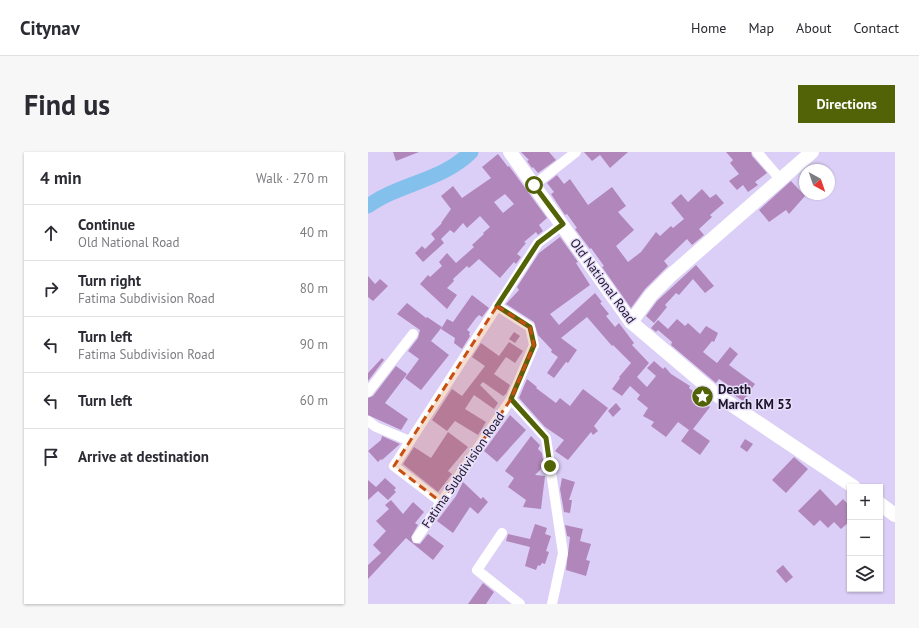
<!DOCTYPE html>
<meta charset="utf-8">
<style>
:root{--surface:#fff;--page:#f7f7f7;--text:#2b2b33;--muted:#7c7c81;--line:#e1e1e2;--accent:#526206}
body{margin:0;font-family:"PT Sans",sans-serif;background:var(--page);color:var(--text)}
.controls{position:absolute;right:12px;bottom:12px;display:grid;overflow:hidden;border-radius:0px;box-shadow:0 1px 3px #0004}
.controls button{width:36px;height:36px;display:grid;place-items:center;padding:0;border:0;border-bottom:1px solid var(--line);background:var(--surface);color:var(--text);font:20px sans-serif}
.compass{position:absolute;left:431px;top:12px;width:36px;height:36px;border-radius:50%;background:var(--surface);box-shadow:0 1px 3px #0004;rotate:140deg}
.stop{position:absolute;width:12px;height:12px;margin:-9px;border:3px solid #526206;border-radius:50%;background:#fff}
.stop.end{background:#526206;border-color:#fff;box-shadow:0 1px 4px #0008}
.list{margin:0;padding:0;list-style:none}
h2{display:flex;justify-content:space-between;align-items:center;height:52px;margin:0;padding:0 16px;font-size:17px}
h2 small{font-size:13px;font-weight:400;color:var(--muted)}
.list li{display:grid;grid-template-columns:26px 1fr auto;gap:12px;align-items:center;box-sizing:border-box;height:56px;padding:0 16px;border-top:1px solid var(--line)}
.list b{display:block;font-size:15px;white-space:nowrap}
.list p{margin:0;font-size:13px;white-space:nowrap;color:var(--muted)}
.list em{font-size:13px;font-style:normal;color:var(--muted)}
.icon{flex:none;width:22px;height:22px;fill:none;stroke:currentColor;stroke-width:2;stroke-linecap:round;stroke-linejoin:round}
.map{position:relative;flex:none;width:527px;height:452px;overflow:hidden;border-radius:0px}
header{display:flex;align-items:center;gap:24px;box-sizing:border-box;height:56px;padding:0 20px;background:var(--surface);border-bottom:1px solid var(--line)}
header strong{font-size:19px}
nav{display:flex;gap:22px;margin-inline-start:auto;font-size:14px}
.intro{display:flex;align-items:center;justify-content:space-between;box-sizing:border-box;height:96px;padding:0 24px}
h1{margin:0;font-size:28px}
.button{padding:10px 18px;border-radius:0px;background:var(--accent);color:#fff;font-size:14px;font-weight:700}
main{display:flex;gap:24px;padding:0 24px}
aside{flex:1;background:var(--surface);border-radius:0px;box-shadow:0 1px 3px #0004}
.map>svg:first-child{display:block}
</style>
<header>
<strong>Citynav</strong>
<nav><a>Home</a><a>Map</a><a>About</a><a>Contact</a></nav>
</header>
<div class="intro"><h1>Find us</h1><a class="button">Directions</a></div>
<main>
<aside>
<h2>4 min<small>Walk · 270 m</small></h2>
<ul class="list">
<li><svg class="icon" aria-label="ahead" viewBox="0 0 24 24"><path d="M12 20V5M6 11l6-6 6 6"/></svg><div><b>Continue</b><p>Old National Road</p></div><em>40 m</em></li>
<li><svg class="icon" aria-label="right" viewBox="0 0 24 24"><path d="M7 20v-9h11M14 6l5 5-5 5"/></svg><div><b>Turn right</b><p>Fatima Subdivision Road</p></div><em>80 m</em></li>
<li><svg class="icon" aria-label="left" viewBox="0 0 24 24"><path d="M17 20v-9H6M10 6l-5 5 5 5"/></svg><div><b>Turn left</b><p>Fatima Subdivision Road</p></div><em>90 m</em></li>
<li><svg class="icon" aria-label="left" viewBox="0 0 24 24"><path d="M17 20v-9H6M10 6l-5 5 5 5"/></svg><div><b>Turn left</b></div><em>60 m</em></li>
<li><svg class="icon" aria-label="arrive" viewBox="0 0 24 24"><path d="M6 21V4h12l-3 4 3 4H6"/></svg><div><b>Arrive at destination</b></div></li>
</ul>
</aside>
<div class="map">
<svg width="527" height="452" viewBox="0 0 527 452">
<rect width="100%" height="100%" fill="#dccff7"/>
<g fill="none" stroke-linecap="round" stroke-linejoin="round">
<path stroke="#83c1ec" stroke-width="15" d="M0,54C32,31 74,29 103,0"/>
</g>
<g fill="#b186ba" fill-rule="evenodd">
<path d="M25,0H51L28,9Z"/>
<path d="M153,0H181L188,8L170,21L165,15L164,16L159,9L161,8Z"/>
<path d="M216,0H260L242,16L232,3L224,9Z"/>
<path d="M358,0H383L384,4L399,21L387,30L390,33L380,40L375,33L369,38L361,29L371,22L362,11L365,8Z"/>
<path d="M130,2L140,15L141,14L179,66L171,73L175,79L170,83L168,80L156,90L158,91L149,102L153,105L148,112L146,110L132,126L111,107L101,116L99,114L85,127L86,129L79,136L89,143L79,157L52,132L60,123L62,125L74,114L71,110L79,101L88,111L106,95L104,93L116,82L115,81L122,75L112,64L99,76L95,71L86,81L82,78L73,87L76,91L55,110L47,101L54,94L57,97L67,87L63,82L74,71H73L83,57L73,44L85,34L94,46L110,35L123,26L114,15ZM137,42L146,52L135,61L126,50Z"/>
<path d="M189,23L196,32L202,27L220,53L244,35L258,54L250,60L266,78L248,94L260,110L273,100L288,80L292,84L303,74L305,76L316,67L303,51L313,42L320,50L334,37L342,46L348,42L356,51L342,63L344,65L331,77L336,83L324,93L319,87L296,109L300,114L277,137L263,156L234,115L236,114L223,96L222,97L207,77L209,76L199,62L197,63L183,42L186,40L179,31Z"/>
<path d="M423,29L437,44L421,62L418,58L401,70L391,58Z"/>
<path d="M192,85L210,110L208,111L222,133L182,162L191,173L227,141L234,150L232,151L241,162L238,164L247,175L251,171L266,191L264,193L281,211L269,225L279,235L288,224L279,216L286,209L295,217L297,215L303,222L322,234L321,236L330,243L329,244L342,255L325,277L342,289L332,303L313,289L321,278L310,270L298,285L283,274L286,270L275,264L280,256L269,247L272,243L262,234L254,244L244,237L252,226L251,225L263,211L245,193L244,194L219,165L193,186L209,198L200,211L198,210L186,226L179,221L190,205L183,200L184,198L170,183L166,170L138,152L151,138L149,135L171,101Z"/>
<path d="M328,113L346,134L337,141L325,127L311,143L308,141L297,153L299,155L286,171L278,164L289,149Z"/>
<path d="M0,124L7,132L12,127L20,134L5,149L0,145Z"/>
<path d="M104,143L121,156L114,165L111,163L108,166L99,178L102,180L101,182L102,184L94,197L86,191L87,186L73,177L79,167L85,170Z"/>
<path d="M39,151L58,166L59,165L74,175L63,189L81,203L53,238L37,226L51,207L40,199L50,186L52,178L29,162Z"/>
<path d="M309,167L317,174L320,171L332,182L338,174L350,181L346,190L344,189L335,200L349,211L362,195L370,202L361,213L387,232L375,249L363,241L366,237L351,227L348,231L303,193L304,190L290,178L288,180L283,176L290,168L300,177Z"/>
<path d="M146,180L152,184L147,191L141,187Z"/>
<path d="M141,190L155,199L147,211L138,205L126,222L142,233L138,242L135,244L115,230L112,233L130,251L126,257L106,243L97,257L118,270L110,283L87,269L79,279L64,268L84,237L94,244L117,214L104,205L113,191L131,204Z"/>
<path d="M14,206L16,208L0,229V221Z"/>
<path d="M28,214L39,222L17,251L40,267L33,278L0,263V246L5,244Z"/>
<path d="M159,227L169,235L168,236L188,251L192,246L202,254L215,237L240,256L226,274L230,279L225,283L223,280L200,308L187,299L196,288L177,275L151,246Z"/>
<path d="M248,251L253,257L245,265L240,259Z"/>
<path d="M142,263L158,278L129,310L116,299Z"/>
<path d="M80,280L100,295L80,319L84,322L70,340L35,312L46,295L63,306Z"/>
<path d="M14,284L32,292L14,308L13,307L10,310L0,299L13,288Z"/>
<path d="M163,284L172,293L170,297L174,301L176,314L167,323L177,324L173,357L155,355L158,348L140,335L146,326L137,319Z"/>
<path d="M377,287L385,292L379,300L372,295Z"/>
<path d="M426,305L440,317L418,341L404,328Z"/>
<path d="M17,326L28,336L26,338L28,340L20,348L10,339L0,348V328L8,335Z"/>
<path d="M194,326L207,330L201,348H204L202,361L196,360L192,337Z"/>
<path d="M95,330L113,347L115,345L120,350L110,362L102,355L85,381L69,369L88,344Z"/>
<path d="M452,337L468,354L475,347L482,354V369L473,377L466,370L460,376L452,368L446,374L430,359Z"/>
<path d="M23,348L35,362L45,350L56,360L47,371L50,373L43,385L45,391L52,392L60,382L76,394L65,408L38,386L0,427V413L13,401L5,393L18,379L8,369L21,357L17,353Z"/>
<path d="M167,372L179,376L177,382L183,384L178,399L181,400L177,412L174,411L172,414L170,413L168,418L157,414L162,395L138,389L140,382L162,387Z"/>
<path d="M197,373L215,377L212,389L223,392L218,408L222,409L218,424L198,418L202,385L199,384Z"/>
<path d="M415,413L425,425L418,431L408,419Z"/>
<path d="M115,431L126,440L118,452H100Z"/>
</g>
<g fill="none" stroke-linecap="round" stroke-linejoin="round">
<g stroke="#fff" stroke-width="10">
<path d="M389,0L412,27"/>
<path d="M166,33L208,0"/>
<path d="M0,240L45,182"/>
<path d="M143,247L178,286L195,401L184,452"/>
<path d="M0,269L8,275L42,289"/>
<path d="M73,350L26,314L170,91L195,72"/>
<path d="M134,381L109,418L152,452"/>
<path d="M49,386L143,247L166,193L162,175L129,154"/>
</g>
<g stroke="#fff" stroke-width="14">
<path d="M142,0L263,170L349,243L486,335"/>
<path d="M263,170L283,143L302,124L444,0"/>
<path d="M512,352L527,363"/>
</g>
</g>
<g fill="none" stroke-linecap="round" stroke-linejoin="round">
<path stroke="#526206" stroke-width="5" d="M166,33L195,72L170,91L129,154L162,175L166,193L143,247L178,286L182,314"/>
</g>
<path fill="#c94e11" fill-opacity="0.2" stroke="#c94e11" stroke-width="3" stroke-dasharray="8 5" stroke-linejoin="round" d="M129,154L162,175L166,193L143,247L73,350L26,314Z"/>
<defs>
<symbol id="sight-disc" viewBox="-11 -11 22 22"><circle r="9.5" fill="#526206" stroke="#e8dffa"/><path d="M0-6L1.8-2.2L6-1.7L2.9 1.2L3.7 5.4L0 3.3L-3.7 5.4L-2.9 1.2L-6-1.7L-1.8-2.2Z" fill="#fff"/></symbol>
</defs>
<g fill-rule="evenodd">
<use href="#sight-disc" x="322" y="232" width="25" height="25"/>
</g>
<g text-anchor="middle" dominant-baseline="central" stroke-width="3" stroke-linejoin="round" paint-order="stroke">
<g font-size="13" fill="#1c132b" stroke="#e8dffa">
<text transform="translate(235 129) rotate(54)">Old National Road</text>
<text transform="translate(95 318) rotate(-56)">Fatima Subdivision Road</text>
</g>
<g font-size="13" font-weight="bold" fill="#1c132b" stroke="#e8dffa" text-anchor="start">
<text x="350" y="237">Death<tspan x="350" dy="15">March KM 53</tspan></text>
</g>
</g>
</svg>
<div class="controls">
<button>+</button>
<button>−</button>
<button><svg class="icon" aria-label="layers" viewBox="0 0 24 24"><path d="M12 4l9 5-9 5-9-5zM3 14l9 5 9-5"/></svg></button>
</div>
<svg class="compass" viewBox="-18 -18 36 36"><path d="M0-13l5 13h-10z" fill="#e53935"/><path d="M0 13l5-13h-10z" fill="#7c7c81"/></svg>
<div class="stop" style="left:166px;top:33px"></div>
<div class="stop end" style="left:182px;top:314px"></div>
</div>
</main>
